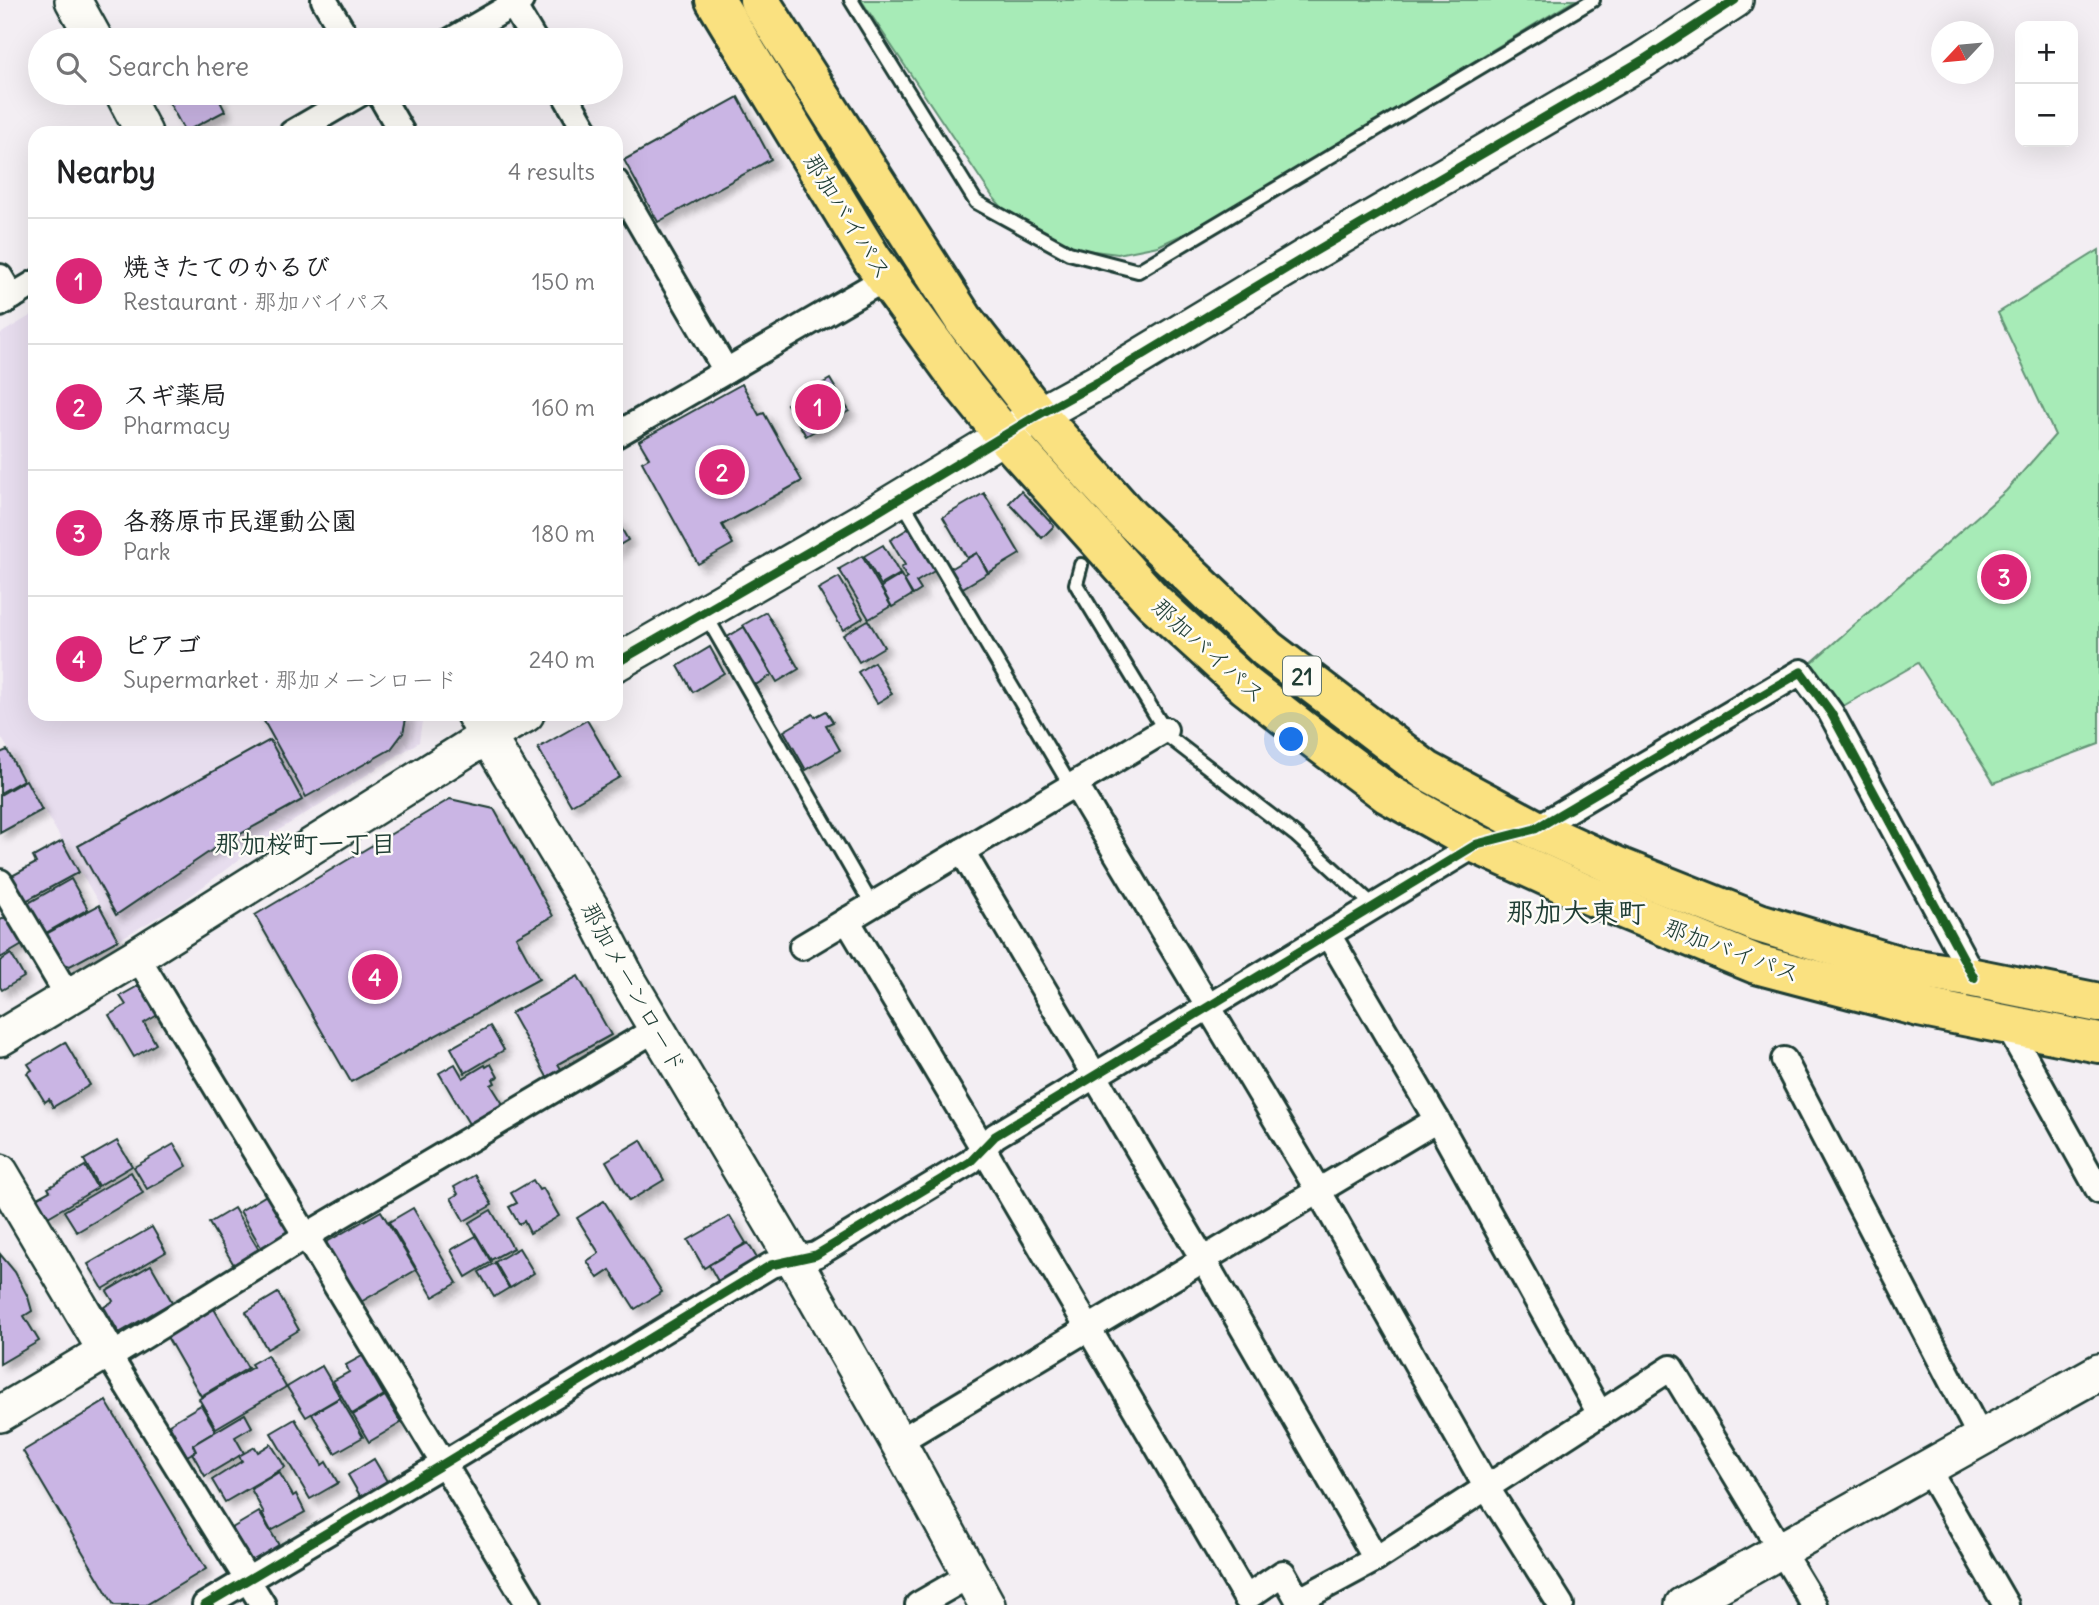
<!DOCTYPE html>
<meta charset="utf-8">
<style>
:root{--surface:#fff;--page:#f6f6f6;--text:#202124;--muted:#757577;--line:#e0e0e0;--accent:#db2777}
body{margin:0;font-family:Delius,"Klee One",sans-serif;background:var(--page);color:var(--text)}
.controls{position:absolute;right:21px;top:21px;display:grid;overflow:hidden;border-radius:14px;box-shadow:0 7px 28px #0002}
.controls button{width:63px;height:63px;display:grid;place-items:center;padding:0;border:0;border-bottom:2px solid var(--line);background:var(--surface);color:var(--text);font:35px sans-serif}
.compass{position:absolute;left:1931px;top:21px;width:63px;height:63px;border-radius:50%;background:var(--surface);box-shadow:0 7px 28px #0002;rotate:244deg}
.you{position:absolute;left:1292px;top:740px;width:24px;height:24px;margin:-18px;border:5px solid #fff;border-radius:50%;background:#1a73e8;box-shadow:0 0 0 10px #1a73e833}
.badge{display:grid;place-items:center;width:46px;height:46px;border-radius:50%;background:var(--accent);color:#fff;font-size:23px;font-weight:700}
.pin{position:absolute;translate:-50% -50%;border:4px solid #fff;box-shadow:0 2px 7px #0006}
.list{margin:0;padding:0;list-style:none}
h2{display:flex;justify-content:space-between;align-items:center;height:91px;margin:0;padding:0 28px;font-size:30px}
h2 small{font-size:23px;font-weight:400;color:var(--muted)}
.list li{display:grid;grid-template-columns:46px 1fr auto;gap:21px;align-items:center;box-sizing:border-box;height:126px;padding:0 28px;border-top:2px solid var(--line)}
.list b{display:block;font-size:26px;white-space:nowrap}
.list p{margin:0;font-size:23px;white-space:nowrap;color:var(--muted)}
.list em{font-size:23px;font-style:normal;color:var(--muted)}
.icon{flex:none;width:38px;height:38px;fill:none;stroke:currentColor;stroke-width:2;stroke-linecap:round;stroke-linejoin:round}
.map{position:relative;flex:none;width:2099px;height:1605px;overflow:hidden}
.search{position:absolute;background:var(--surface);box-shadow:0 7px 28px #0002;left:28px;top:28px;width:595px;height:77px;display:flex;align-items:center;gap:18px;box-sizing:border-box;padding:0 24px;border-radius:38px;color:var(--muted);font-size:26px}
.panel{position:absolute;background:var(--surface);box-shadow:0 7px 28px #0002;left:28px;top:126px;width:595px;height:595px;border-radius:21px}
.map>svg:first-child{display:block}
</style>
<div class="map">
<svg width="2099" height="1605" viewBox="0 0 2099 1605">
<defs>
<filter id="shadow"><feDropShadow dx="6" dy="6" stdDeviation="3.5" flood-color="#0004"/></filter>
</defs>
<rect width="100%" height="100%" fill="#f3eef3"/>
<filter id="ink" filterUnits="userSpaceOnUse"><feTurbulence type="fractalNoise" baseFrequency=".0143" numOctaves="2"/><feDisplacementMap in="SourceGraphic" scale="14" xChannelSelector="R" yChannelSelector="G"/><feConvolveMatrix kernelMatrix="1 2 1 2 8 2 1 2 1" color-interpolation-filters="sRGB"/></filter>
<g filter="url(#ink)">
<path fill="#e7ddee" d="M35,313V714H423L419,742L276,832L177,906L120,939L0,735V334Z"/>
<g fill="#a7ebb7" stroke="#639476" stroke-width="2">
<path d="M861,0H1575L1205,224L1158,246L1118,254L1045,245L1029,238L992,196Z"/>
<path d="M2099,250V744L1994,783L1918,663L1831,713L1801,672L2006,491L2055,435L1998,313Z"/>
</g>
<g fill="#cab5e4" stroke="#1f3d34" stroke-width="2" filter="url(#shadow)">
<path d="M164,93H216L225,111L185,132Z"/>
<path d="M738,97L771,159L658,222L624,160Z"/>
<path d="M830,379L849,411L806,436L787,404Z"/>
<path d="M742,384L759,415L764,413L802,481L722,525L733,544L698,564L642,462L649,458L639,441Z"/>
<path d="M1021,491L1054,526L1042,538L1009,503Z"/>
<path d="M984,493L1020,554L988,573L977,553L967,558L943,517Z"/>
<path d="M616,519L628,540L618,546L620,550L616,552Z"/>
<path d="M911,527L936,570L916,582L921,590L913,595L904,580L907,578L901,568L905,565L890,540Z"/>
<path d="M883,545L900,574L881,585L864,556Z"/>
<path d="M977,553L988,573L959,590L948,570Z"/>
<path d="M862,556L891,606L869,619L839,569Z"/>
<path d="M901,575L912,595L892,607L881,587Z"/>
<path d="M839,577L863,618L843,630L818,589Z"/>
<path d="M766,612L799,669L777,682L743,625Z"/>
<path d="M868,620L884,647L859,662L843,635Z"/>
<path d="M744,627L772,675L752,687L724,639Z"/>
<path d="M710,647L724,673L693,692L678,666Z"/>
<path d="M874,662L892,694L877,703L858,672Z"/>
<path d="M826,711L833,722L826,725L840,750L806,770L784,731L813,714L815,717Z"/>
<path d="M260,714H407L403,733L391,749L306,797Z"/>
<path d="M587,720L620,777L571,805L538,748Z"/>
<path d="M270,740L302,800L215,848L116,915L78,846Z"/>
<path d="M7,750L23,780L0,793V753Z"/>
<path d="M26,780L42,810L0,833V795Z"/>
<path d="M450,799L494,809L553,916L516,937L539,979L351,1082L255,915Z"/>
<path d="M62,841L79,872L24,902L10,877L36,863L33,857Z"/>
<path d="M71,879L88,909L44,934L27,904Z"/>
<path d="M99,905L118,940L70,966L59,962L44,935Z"/>
<path d="M8,916L24,944L0,958V920Z"/>
<path d="M11,954L24,977L2,990L0,987V961Z"/>
<path d="M578,976L611,1035L558,1064L561,1069L547,1077L511,1013Z"/>
<path d="M138,986L146,988L161,1013L144,1023L156,1044L134,1057L109,1015L126,1005L120,996Z"/>
<path d="M490,1026L504,1050L465,1073L451,1048Z"/>
<path d="M65,1042L90,1085L53,1107L49,1099L45,1102L27,1073L32,1070L28,1064Z"/>
<path d="M455,1064L463,1078L485,1065L486,1067L491,1064L498,1077L493,1079L495,1083L491,1085L503,1104L469,1124L439,1073Z"/>
<path d="M641,1140L664,1180L629,1201L606,1161Z"/>
<path d="M117,1141L132,1166L98,1186L84,1160Z"/>
<path d="M174,1144L187,1166L147,1189L134,1167Z"/>
<path d="M85,1166L97,1188L48,1217L37,1198L50,1191L48,1188Z"/>
<path d="M131,1172L143,1193L77,1232L64,1211Z"/>
<path d="M475,1175L492,1205L464,1221L451,1198L458,1194L454,1187Z"/>
<path d="M533,1180L539,1190L543,1188L559,1216L530,1233L524,1221L519,1224L509,1207L517,1203L511,1193Z"/>
<path d="M270,1193L292,1232L262,1249L240,1211Z"/>
<path d="M604,1201L662,1292L635,1309L610,1270L598,1278L587,1261L599,1253L577,1218Z"/>
<path d="M234,1208L259,1250L234,1265L209,1223Z"/>
<path d="M413,1208L457,1283L433,1297L389,1222Z"/>
<path d="M491,1210L513,1248L491,1260L469,1223Z"/>
<path d="M381,1211L416,1270L359,1303L325,1243Z"/>
<path d="M730,1216L746,1243L704,1268L688,1240Z"/>
<path d="M152,1227L166,1252L103,1289L88,1264Z"/>
<path d="M476,1236L491,1262L466,1277L451,1250Z"/>
<path d="M748,1243L758,1260L719,1283L709,1265Z"/>
<path d="M519,1248L534,1273L510,1288L495,1262Z"/>
<path d="M0,1254L15,1272L28,1297L32,1311L24,1316L39,1341L0,1364Z"/>
<path d="M495,1263L509,1288L494,1297L479,1272Z"/>
<path d="M151,1265L172,1302L119,1333L104,1307L113,1301L107,1291Z"/>
<path d="M278,1293L299,1330L267,1349L246,1312Z"/>
<path d="M213,1307L248,1368L201,1396L166,1335Z"/>
<path d="M267,1355L286,1387L216,1428L199,1399L253,1367L251,1364Z"/>
<path d="M364,1355L372,1368L369,1369L384,1395L352,1414L333,1381L349,1372L346,1365Z"/>
<path d="M322,1366L340,1397L306,1417L287,1387Z"/>
<path d="M385,1396L401,1423L369,1442L353,1415Z"/>
<path d="M340,1398L363,1437L335,1453L312,1414Z"/>
<path d="M106,1401L206,1569L146,1605H114L23,1451Z"/>
<path d="M201,1405L216,1431L193,1445L196,1451L187,1456L169,1424Z"/>
<path d="M245,1414L252,1427L235,1437L244,1453L205,1476L192,1453L196,1451L193,1445Z"/>
<path d="M295,1419L322,1465L326,1462L338,1483L310,1499L271,1433Z"/>
<path d="M271,1444L285,1467L225,1502L212,1480L242,1461L239,1456L255,1447L258,1452Z"/>
<path d="M374,1459L388,1483L362,1499L348,1475Z"/>
<path d="M279,1472L293,1496L296,1494L305,1512L271,1531L262,1514L264,1513L251,1489Z"/>
<path d="M259,1512L280,1547L252,1563L232,1528Z"/>
</g>
<g fill="none" stroke-linecap="round" stroke-linejoin="round">
<defs>
<g id="lane">
<path d="M851,0L976,202L1069,253L1138,271L1593,0"/>
<path d="M902,501L1071,787"/>
<path d="M1081,565L1076,584L1169,737L1297,836L1375,907"/>
<path d="M705,614L872,905"/>
</g>
<g id="street">
<path d="M324,0L348,40"/>
<path d="M510,0L534,40"/>
<path d="M452,40L521,0"/>
<path d="M379,93L402,133"/>
<path d="M564,93L587,133"/>
<path d="M292,133L361,93"/>
<path d="M616,182L726,371"/>
<path d="M0,277L12,297"/>
<path d="M0,304L35,283"/>
<path d="M616,435L886,278"/>
<path d="M1075,784L1318,1190L1487,1488L1561,1605"/>
<path d="M1527,831L1535,829L1801,672L1831,713L1974,978"/>
<path d="M962,851L1203,1259L1376,1559"/>
<path d="M0,882L68,996"/>
<path d="M847,920L983,1148L1246,1598L1283,1573L1301,1605"/>
<path d="M1329,936L1437,1120L1600,1414"/>
<path d="M802,947L1165,730"/>
<path d="M137,956L529,1605"/>
<path d="M2007,1025L2099,1191"/>
<path d="M1784,1060L1981,1438"/>
<path d="M106,1351L263,1605"/>
<path d="M110,1357L306,1236L656,1029"/>
<path d="M898,1442L1437,1120"/>
<path d="M1927,1468L2006,1605"/>
<path d="M1298,1601L1376,1559L1671,1368L1814,1605"/>
<path d="M205,1605L443,1464L771,1265L816,1255L970,1162L995,1136L1477,844L1488,841"/>
<path d="M918,1605L970,1575"/>
</g>
<g id="secondary">
<path d="M73,0L95,40"/>
<path d="M123,93L144,133"/>
<path d="M616,663L864,520L1038,415L1098,382L1307,256L1643,60L1735,0"/>
<path d="M474,714L592,910L629,982L794,1260L898,1442L987,1605"/>
<path d="M0,1038L137,956L487,736L526,714"/>
<path d="M0,1172L106,1351L0,1414"/>
<path d="M1683,1605L2099,1372"/>
</g>
<g id="highway">
<path d="M715,0L872,259L965,387L1004,435L1154,602L1246,686L1300,728L1388,794L1477,844L1584,893L1756,964L1919,1007L2099,1043"/>
<path d="M759,0L964,320L1038,415L1129,517L1267,649L1427,771L1535,829L1618,867L1759,923L1904,967L1974,978L2099,1003"/>
</g>
</defs>
<use href="#lane" stroke="#1f3d34" stroke-width="18"/>
<use href="#street" stroke="#1f3d34" stroke-width="30"/>
<use href="#secondary" stroke="#1f3d34" stroke-width="40"/>
<use href="#highway" stroke="#1f3d34" stroke-width="44"/>
<use href="#lane" stroke="#fdfcf7" stroke-width="12"/>
<use href="#street" stroke="#fdfcf7" stroke-width="24"/>
<use href="#secondary" stroke="#fdfcf7" stroke-width="35"/>
<use href="#highway" stroke="#fae180" stroke-width="38"/>
<defs>
<g id="cycleway">
<path d="M616,663L864,520L1038,415L1098,382L1307,256L1643,60L1735,0"/>
<path d="M205,1605L443,1464L771,1265L816,1255L970,1162L995,1136L1477,844L1535,829L1801,672L1831,713L1974,978"/>
</g>
</defs>
<use href="#cycleway" stroke="#fdfcf7" stroke-width="13"/>
<use href="#cycleway" stroke="#1b5e20" stroke-width="9"/>
</g>
</g>
<g text-anchor="middle" dominant-baseline="central" stroke-width="5" stroke-linejoin="round" paint-order="stroke">
<rect fill="#fdfcf7" stroke="#62766e" stroke-width="2" x="1283" y="656.5" width="38" height="39" rx="5"/>
<g font-size="23" font-weight="bold" fill="#1f3d34">
<text x="1302" y="676">21</text>
</g>
<g font-size="24" fill="#1f3d34" stroke="#fdfcf7">
<text transform="translate(848 216) rotate(58)">那加バイパス</text>
<text transform="translate(1209 650) rotate(42)">那加バイパス</text>
<text transform="translate(1732 950) rotate(20)">那加バイパス</text>
<text transform="translate(634 987) rotate(61)">那加メーンロード</text>
</g>
<g font-size="26" font-weight="bold" fill="#1f3d34" stroke="#fdfcf7">
<text x="305" y="843">那加桜町一丁目</text>
</g>
<g font-size="28" font-weight="bold" fill="#1f3d34" stroke="#fdfcf7">
<text x="1576" y="912">那加大東町</text>
</g>
</g>
</svg>
<div class="controls">
<button>+</button>
<button>−</button>
</div>
<svg class="compass" viewBox="-18 -18 36 36"><path d="M0-13l5 13h-10z" fill="#e53935"/><path d="M0 13l5-13h-10z" fill="#757577"/></svg>
<div class="you"></div>
<div class="pin badge" style="left:818px;top:407px">1</div>
<div class="pin badge" style="left:722px;top:472px">2</div>
<div class="pin badge" style="left:2004px;top:577px">3</div>
<div class="pin badge" style="left:375px;top:977px">4</div>
<div class="search"><svg class="icon" aria-label="search" viewBox="0 0 24 24"><circle cx="10" cy="10" r="6"/><path d="M15 15l6 6"/></svg>Search here</div>
<section class="panel">
<h2>Nearby<small>4 results</small></h2>
<ul class="list">
<li><span class="badge">1</span><div><b>焼きたてのかるび</b><p>Restaurant · 那加バイパス</p></div><em>150 m</em></li>
<li><span class="badge">2</span><div><b>スギ薬局</b><p>Pharmacy</p></div><em>160 m</em></li>
<li><span class="badge">3</span><div><b>各務原市民運動公園</b><p>Park</p></div><em>180 m</em></li>
<li><span class="badge">4</span><div><b>ピアゴ</b><p>Supermarket · 那加メーンロード</p></div><em>240 m</em></li>
</ul>
</section>
</div>
